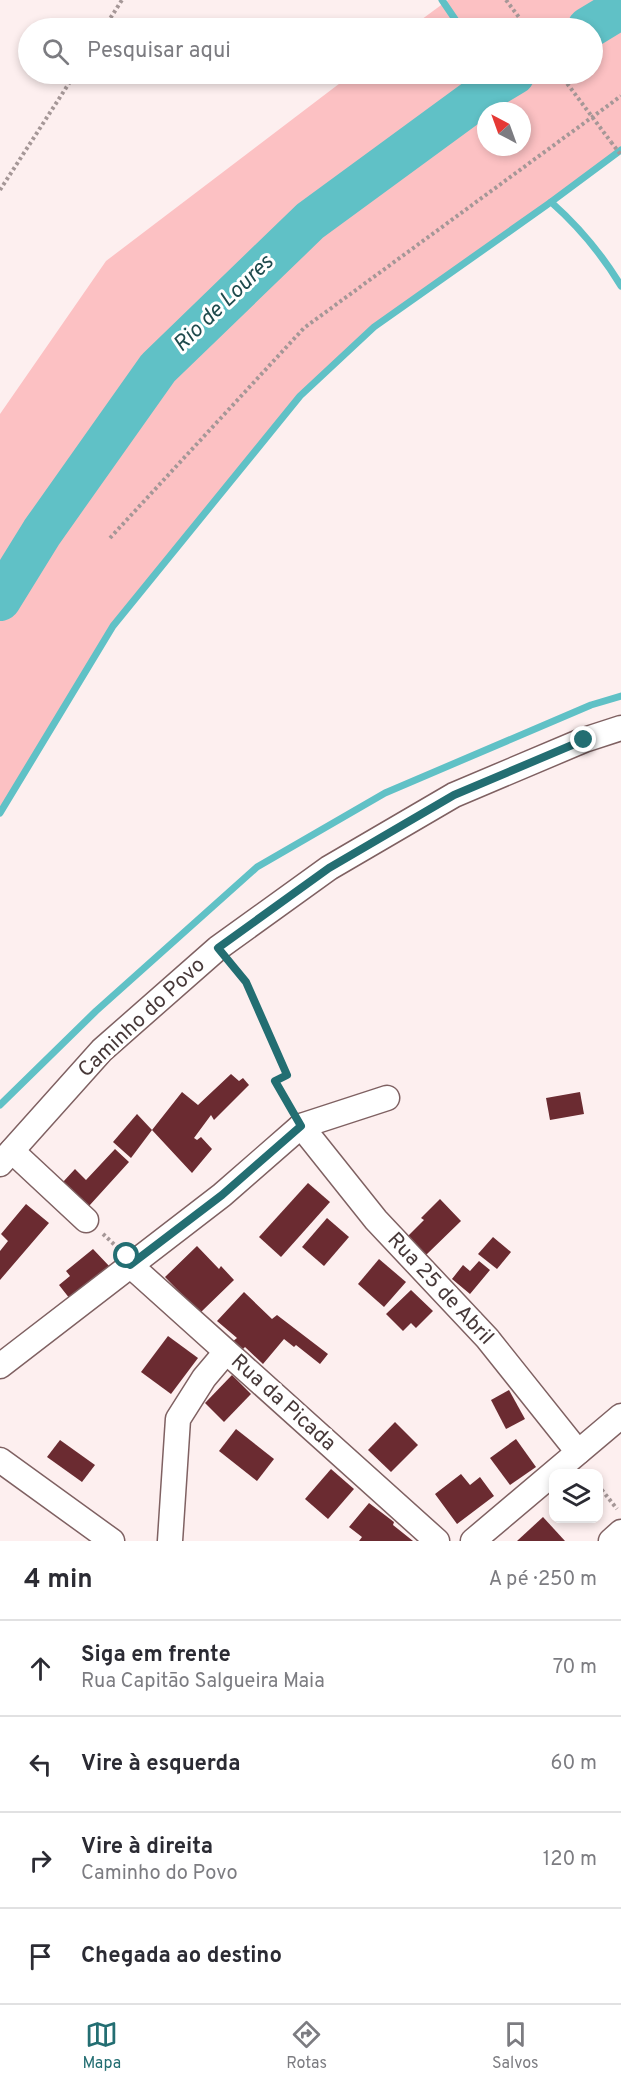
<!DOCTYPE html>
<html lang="pt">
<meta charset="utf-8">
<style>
:root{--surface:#fff;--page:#f7f7f7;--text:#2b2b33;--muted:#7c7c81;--line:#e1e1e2;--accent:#236e72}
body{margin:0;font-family:Overpass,sans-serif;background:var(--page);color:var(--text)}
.controls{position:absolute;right:18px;bottom:18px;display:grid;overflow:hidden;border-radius:12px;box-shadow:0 3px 9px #0003}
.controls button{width:54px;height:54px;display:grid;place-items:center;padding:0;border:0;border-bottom:2px solid var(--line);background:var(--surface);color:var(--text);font:30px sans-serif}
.compass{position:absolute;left:477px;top:102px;width:54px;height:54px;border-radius:50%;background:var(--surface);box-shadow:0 3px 9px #0003;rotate:319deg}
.stop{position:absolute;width:18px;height:18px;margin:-14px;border:4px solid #236e72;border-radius:50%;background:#fff}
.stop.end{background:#236e72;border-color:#fff;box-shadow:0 2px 6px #0008}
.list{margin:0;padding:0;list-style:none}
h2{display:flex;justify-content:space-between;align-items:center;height:78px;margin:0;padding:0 24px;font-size:26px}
h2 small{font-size:20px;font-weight:400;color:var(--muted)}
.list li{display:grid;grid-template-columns:39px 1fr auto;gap:18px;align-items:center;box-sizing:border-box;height:96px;padding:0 24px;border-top:2px solid var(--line)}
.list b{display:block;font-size:22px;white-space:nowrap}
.list p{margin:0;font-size:20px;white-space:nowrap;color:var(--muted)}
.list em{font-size:20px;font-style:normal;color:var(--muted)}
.icon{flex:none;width:33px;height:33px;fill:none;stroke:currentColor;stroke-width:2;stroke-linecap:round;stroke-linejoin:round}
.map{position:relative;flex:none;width:621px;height:1541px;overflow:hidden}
.search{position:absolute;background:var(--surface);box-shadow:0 3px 9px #0003;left:18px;right:18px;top:18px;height:66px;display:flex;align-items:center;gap:15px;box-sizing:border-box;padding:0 21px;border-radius:33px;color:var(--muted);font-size:22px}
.sheet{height:462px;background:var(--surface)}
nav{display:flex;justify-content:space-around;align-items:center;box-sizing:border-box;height:84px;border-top:2px solid var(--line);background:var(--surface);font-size:16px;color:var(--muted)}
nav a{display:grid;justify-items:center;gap:3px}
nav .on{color:var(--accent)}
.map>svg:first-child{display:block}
</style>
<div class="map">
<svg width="621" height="1541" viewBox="0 0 621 1541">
<rect width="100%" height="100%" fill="#fdefef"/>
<path fill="#fcc1c3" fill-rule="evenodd" d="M448,0H621V150L374,327L300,396L113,626L0,813V414L106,261L352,74H592V28H410ZM486,111H522V147H486Z"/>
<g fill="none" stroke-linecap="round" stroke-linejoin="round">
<g stroke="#60c1c6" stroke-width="7">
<path d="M442,0L461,28"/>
<path d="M490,74L497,84"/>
<path d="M551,202L621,150"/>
<path d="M0,813L113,626L300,396L374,327L551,202C578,226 603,256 621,286"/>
<path d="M0,1105L96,1011L257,867L385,793L591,705L621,696"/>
</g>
<g stroke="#60c1c6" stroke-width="42">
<path d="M588,28L621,8"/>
<path d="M0,600L42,532L158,368L310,221L497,84L514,74"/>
</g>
</g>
<g fill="#6b2b31">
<path d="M231,1074L239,1081L243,1078L249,1085L214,1120L211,1115L194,1138L197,1140L201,1137L212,1149L192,1173L152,1130L182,1092L198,1105Z"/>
<path d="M580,1092L584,1114L550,1120L546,1098Z"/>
<path d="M137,1114L152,1130L131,1158L113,1142Z"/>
<path d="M115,1149L129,1162L89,1206L63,1182L75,1169L86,1180Z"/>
<path d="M308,1183L330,1202L281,1257L259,1237Z"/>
<path d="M440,1199L461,1221L426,1255L408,1236L424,1220L421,1218Z"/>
<path d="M26,1204L49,1223L0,1280V1251L8,1241L1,1234Z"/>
<path d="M327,1218L349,1237L324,1266L302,1247Z"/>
<path d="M493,1237L511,1252L497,1269L478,1254Z"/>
<path d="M197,1246L219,1269L221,1266L234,1280L200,1313L165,1277Z"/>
<path d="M93,1249L110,1267L70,1299L59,1285L70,1276L66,1271Z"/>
<path d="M379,1259L406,1282L384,1307L358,1284Z"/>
<path d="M479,1261L490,1270L470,1294L452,1279L463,1265L470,1271Z"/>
<path d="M411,1290L433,1311L416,1328L411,1323L403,1331L386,1314Z"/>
<path d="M244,1292L272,1319L277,1315L328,1354L320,1364L296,1345L294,1347L284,1339L263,1364L245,1347L241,1351L232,1342L237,1338L217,1321Z"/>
<path d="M168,1336L198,1358L171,1394L141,1372Z"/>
<path d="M232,1375L251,1394L224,1422L205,1403Z"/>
<path d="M509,1390L525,1419L506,1429L491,1400Z"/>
<path d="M395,1422L418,1445L391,1472L368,1450Z"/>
<path d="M236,1429L274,1459L257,1481L219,1451Z"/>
<path d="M516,1439L536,1467L510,1485L490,1458Z"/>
<path d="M60,1440L95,1465L82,1482L47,1457Z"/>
<path d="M331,1469L354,1489L328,1519L305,1499Z"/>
<path d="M461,1474L470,1485L480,1477L494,1496L457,1524L435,1494Z"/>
<path d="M369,1503L394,1522L393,1525L413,1541H359L362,1537L349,1527Z"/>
<path d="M543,1517L565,1541H517Z"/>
</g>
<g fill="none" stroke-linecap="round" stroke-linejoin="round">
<defs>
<g id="minor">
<path d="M301,1126L376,1220L487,1338L578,1452"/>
<path d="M12,1151L86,1220"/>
<path d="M0,1164L102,1050L218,948L329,868L454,795L584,740L621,728"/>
<path d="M130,1265L437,1541"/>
<path d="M0,1366L222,1195L301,1126L387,1098"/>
<path d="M0,1460L112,1541"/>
<path d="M170,1541L178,1419L204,1378L226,1352"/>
<path d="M473,1541L621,1416"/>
<path d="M611,1541L621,1532"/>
</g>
</defs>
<use href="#minor" stroke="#7f6162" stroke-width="27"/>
<g stroke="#a59797" stroke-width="4" stroke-dasharray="3 3" stroke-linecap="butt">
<path d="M506,0L527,28"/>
<path d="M104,28L122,0"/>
<path d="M611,142L621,155"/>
<path d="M0,190L75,74"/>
<path d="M110,538L304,328L621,96"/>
<path d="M233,965L246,982L287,1075L275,1081L290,1107"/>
<path d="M103,1234L117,1247"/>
<path d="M598,1485L617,1509"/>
</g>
<use href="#minor" stroke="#fff" stroke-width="24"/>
<path stroke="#a59797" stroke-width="4" stroke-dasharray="3 3" stroke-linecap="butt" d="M560,74L611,142"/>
</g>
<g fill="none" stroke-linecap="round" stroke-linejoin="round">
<path stroke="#236e72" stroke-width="8" d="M127,1256L130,1265L222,1195L301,1126L275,1081L287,1075L246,982L218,948L329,868L454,795L584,740"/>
</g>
<g text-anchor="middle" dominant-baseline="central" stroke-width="6" stroke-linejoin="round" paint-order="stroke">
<g font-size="21" fill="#473939" stroke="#fff">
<text transform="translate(142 1018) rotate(-43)">Caminho do Povo</text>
<text transform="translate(440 1289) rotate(47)">Rua 25 de Abril</text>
<text transform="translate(283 1403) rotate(42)">Rua da Picada</text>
</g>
<g font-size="22" font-style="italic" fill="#1f4b4d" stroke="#fff">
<text transform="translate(224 304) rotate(-44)">Rio de Loures</text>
</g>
</g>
</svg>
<div class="controls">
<button><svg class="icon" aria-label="layers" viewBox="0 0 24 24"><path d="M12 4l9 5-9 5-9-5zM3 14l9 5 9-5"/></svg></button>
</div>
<svg class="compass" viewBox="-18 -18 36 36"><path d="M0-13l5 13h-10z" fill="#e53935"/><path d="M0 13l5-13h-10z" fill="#7c7c81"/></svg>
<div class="stop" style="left:127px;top:1256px"></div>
<div class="stop end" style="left:584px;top:740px"></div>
<div class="search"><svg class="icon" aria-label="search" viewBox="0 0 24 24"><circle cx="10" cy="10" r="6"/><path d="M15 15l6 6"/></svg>Pesquisar aqui</div>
</div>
<section class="sheet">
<h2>4 min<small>A pé · 250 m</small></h2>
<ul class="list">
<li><svg class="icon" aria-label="ahead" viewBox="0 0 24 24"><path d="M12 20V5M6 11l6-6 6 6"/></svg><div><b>Siga em frente</b><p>Rua Capitāo Salgueira Maia</p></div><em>70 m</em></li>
<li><svg class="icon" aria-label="left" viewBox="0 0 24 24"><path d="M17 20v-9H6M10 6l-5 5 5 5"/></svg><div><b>Vire à esquerda</b></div><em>60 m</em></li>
<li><svg class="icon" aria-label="right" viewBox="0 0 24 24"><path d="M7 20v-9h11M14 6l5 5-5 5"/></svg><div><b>Vire à direita</b><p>Caminho do Povo</p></div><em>120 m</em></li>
<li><svg class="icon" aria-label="arrive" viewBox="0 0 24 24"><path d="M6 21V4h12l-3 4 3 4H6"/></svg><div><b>Chegada ao destino</b></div></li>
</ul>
</section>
<nav>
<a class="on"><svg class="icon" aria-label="map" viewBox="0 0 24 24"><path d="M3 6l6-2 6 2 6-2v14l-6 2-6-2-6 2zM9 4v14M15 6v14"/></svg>Mapa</a>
<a><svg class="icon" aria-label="directions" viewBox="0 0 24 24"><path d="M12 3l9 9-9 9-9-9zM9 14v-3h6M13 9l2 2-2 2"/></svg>Rotas</a>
<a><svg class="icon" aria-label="saved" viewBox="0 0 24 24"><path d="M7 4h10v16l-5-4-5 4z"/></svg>Salvos</a>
</nav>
